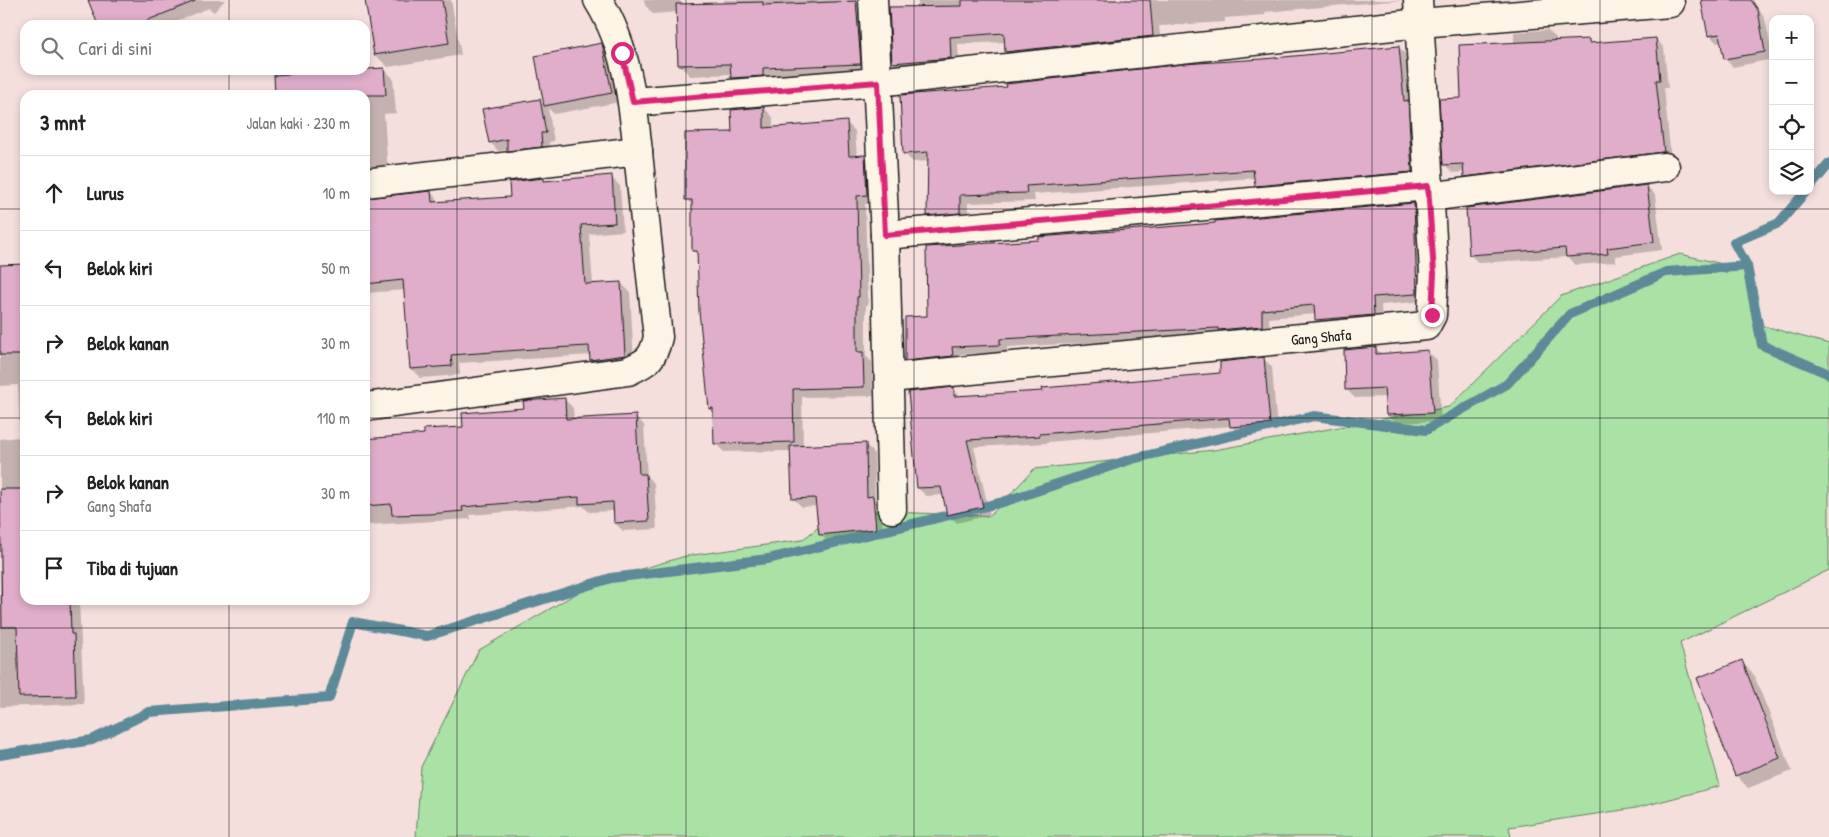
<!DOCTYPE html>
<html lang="id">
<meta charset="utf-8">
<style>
:root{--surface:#fff;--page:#f2f2f2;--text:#222;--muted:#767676;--line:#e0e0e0}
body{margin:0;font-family:"Patrick Hand",sans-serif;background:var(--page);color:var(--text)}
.controls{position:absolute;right:15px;top:15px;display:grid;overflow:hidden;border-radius:10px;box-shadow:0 2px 8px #0003}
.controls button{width:45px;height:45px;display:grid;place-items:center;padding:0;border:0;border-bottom:1px solid var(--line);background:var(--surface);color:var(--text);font:25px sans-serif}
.stop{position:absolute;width:15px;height:15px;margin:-11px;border:4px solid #db2777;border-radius:50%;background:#fff}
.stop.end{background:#db2777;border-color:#fff;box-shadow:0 1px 5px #0008}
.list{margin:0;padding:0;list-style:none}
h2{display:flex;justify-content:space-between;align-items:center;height:65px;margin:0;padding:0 20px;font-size:21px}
h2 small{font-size:16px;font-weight:400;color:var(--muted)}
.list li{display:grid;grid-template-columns:32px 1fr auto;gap:15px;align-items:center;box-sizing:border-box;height:75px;padding:0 20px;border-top:1px solid var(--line)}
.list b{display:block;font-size:19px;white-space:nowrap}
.list p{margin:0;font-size:16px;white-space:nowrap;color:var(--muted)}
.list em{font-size:16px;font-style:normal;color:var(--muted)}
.icon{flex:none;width:28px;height:28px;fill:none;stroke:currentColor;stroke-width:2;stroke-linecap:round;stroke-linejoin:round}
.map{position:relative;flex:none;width:1829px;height:837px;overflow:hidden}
.search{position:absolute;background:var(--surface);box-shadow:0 2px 8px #0003;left:20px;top:20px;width:350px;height:55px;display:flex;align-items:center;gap:12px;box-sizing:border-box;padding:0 18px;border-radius:15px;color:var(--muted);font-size:19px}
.panel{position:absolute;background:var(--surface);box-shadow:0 2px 8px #0003;left:20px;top:90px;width:350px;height:515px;border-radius:15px}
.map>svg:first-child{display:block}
</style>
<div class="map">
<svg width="1829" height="837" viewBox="0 0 1829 837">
<rect width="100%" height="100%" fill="#f4dfdd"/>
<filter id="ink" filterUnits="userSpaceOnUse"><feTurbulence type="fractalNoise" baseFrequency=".02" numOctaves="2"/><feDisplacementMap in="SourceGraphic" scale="10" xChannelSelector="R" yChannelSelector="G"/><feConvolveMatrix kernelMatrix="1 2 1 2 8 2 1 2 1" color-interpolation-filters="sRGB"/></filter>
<g filter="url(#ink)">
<path fill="#aae2a6" stroke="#637f61" d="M1680,254L1748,270L1747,266L1760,325L1829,344V570L1680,643L1720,786L1636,808L1509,827L1511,837H416L421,767L479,650L596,582L686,556L802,540L841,510L990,516L1034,469L1214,450L1449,407L1561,296Z"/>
<g fill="#0003">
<path d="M89,0H225L214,12L209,8L166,25H100Z"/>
<path d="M366,0H451L461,55L388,67L375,55Z"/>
<path d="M644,0H680L681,6L724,4V0H867L871,74L743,89L732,78V74L690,76L680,65L678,12L653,14L645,5Z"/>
<path d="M918,0H1403L1265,12L1266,15L1225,18V22L1159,26L1161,44L1014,60L1006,52L1005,42L958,44L959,66L901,71L893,62L918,8Z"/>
<path d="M1512,0H1554L1520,8Z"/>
<path d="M1702,0H1753L1765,19L1773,59L1733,67L1725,59L1722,42L1717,43L1709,35Z"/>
<path d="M1548,30L1556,38L1557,42L1588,40L1593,44L1656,39L1664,48L1668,88H1664L1671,160L1473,185L1465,176V172L1453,173L1445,165L1462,99L1514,43V32Z"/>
<path d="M601,45L610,53L620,102L554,114L548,108L554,141L549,142L550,155L517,159L508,149L498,151L490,142L539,100L545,106L536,57Z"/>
<path d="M1398,47L1407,55L1420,180L1264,194L1256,185L1255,178L1034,194L1035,201L968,203V221L937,223L928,215L929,161L913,162L904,153L1008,88Z"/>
<path d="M384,69L393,78L396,113L384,114L388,174L365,179V95H315Z"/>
<path d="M764,108L773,117V128L846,122L855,131L857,157L865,156L874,165L876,204H865L868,305H866V356L872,362L873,396L802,397L803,447L865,444L874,453L875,500L881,506L884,537L829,543L820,534L817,506L802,507L793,498L791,451L724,452L715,443L714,413L710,408L699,256L693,251V206L686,199L733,133Z"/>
<path d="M611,177L620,186L623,231L589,234L593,284L621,283L630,292L634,364L600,369L591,360V355L459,363L460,375L420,378L411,368L405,290L365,293V198L431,192L440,203L512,198L543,179L546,182Z"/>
<path d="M1647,186L1655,195L1662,250L1615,256L1616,262L1576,265L1567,257L1479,263L1470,255Z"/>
<path d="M1414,205L1422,213L1425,301L1381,305L1382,323L1325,328L1316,319V314L1269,318L1270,334L1007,347L1008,353L960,354V364L915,368L907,360L928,317L1040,241V238Z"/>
<path d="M0,266H25V600H79L84,704L0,707V439L20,437L18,385L0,386Z"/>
<path d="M1375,348L1382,354L1428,352L1437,360L1441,421L1396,423L1387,415L1386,397L1355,398L1346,389Z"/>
<path d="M1264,359L1272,367L1277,431L1239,434L1231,426L1048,442V443L974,447L990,515L957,523L949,515L944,495L926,496L918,488L953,389L961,397L1044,392L1222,374Z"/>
<path d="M564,399L573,408L574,420L635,416L644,425L647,477L654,483L657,529L623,531L615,523L614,511L589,512L583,506L470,515L471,519L365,525V440L426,436L464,428Z"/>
<path d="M1742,662L1754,675L1792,771L1748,788L1736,775Z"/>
</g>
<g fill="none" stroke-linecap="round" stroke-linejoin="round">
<g stroke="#5d8a98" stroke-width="10">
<path d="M1810,187L1829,164"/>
<path d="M1747,266L1762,345L1829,374"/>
<path d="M0,755L92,740L149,712L329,698L353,622L427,636L611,578L768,559L1003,502L1132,459L1314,416L1426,430L1507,384L1570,314L1666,272L1747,266L1734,242L1779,223L1806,191"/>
</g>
</g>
<g fill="#e0adca" stroke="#1c1c1c">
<path d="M88,0H195V1L136,25H98Z"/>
<path d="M365,0H442L449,43L374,55Z"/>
<path d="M962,0H1150L1153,36L1005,52L1004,33L950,37L951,58L892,63L889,7L962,6Z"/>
<path d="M1701,0H1751L1758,10L1765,52L1724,59L1719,34L1708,36Z"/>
<path d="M856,1L861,64L763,68V76L731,78L730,64L678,65L676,4L763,2V5Z"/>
<path d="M1656,38L1660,80H1656L1664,152L1464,177L1463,164L1443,165L1439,99L1461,98L1459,45L1589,39V43Z"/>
<path d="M602,43L612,93L544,106L535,56Z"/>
<path d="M1399,46L1404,101L1408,100L1412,172L1255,186L1253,170L1026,186L1027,193L960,195V213L927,216L928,152L903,154L900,95L1007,87L1006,84L1183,64L1263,59Z"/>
<path d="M384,68L386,95H275L274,75Z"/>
<path d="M540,99L546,133H541L542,147L507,151V139L489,143L482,109Z"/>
<path d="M764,107V128L847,121L849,156L865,155L867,195L857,196L859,297H857V352H863L864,387L793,389L794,442L714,444L713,408L709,409L699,311L697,251H692V200H685V133L732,132L731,110Z"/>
<path d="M612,175L615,223L581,225L585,284L621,282L625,355L590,360L589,346L534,349L451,355L452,366L410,369L403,280L365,284V198L431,191L432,202L510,197L509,182L544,178V181Z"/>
<path d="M1647,185L1654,242L1607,248L1608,254L1566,257L1565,248L1469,255L1466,208Z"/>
<path d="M1414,203L1417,294L1373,297L1374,315L1315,320L1314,305L1262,310V326L1218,330V328L1000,339V345L952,347L953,356L905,361V317L927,316L926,247L1039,240V237L1215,223V221Z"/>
<path d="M25,264V355H0V265Z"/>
<path d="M1376,347V354L1428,350L1433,413L1386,415L1384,388L1345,390L1344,350Z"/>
<path d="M1264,357L1270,424L1230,427L1229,418L1040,434V436L967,440L983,507L947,515L941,487L917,488L908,392L954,387V396L1043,391L1042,388L1220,373V362Z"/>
<path d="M565,398L566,419L636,415L639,474H646L649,521L614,523L613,502L579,504V497L462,507L463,511L430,514L392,515L391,504L365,506V439L424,434V429L463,427L462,413L524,408L523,401Z"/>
<path d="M866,443L867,497L873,496L876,529L819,535L815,498L792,499L790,446Z"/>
<path d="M0,489H25V600H70L71,634H74L76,696L19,697L17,627H2Z"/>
<path d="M1742,660L1780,758L1735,776L1697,678Z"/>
</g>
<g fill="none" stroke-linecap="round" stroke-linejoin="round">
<defs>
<g id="minor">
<path d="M873,0L885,235L892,509"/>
<path d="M633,102L877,82L1420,23L1670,3"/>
<path d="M365,183L638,151"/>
<path d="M1428,197L1665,167"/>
<path d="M885,235L1428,186"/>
<path d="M889,378L1426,326L1432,315L1434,273L1418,0"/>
<path d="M365,407L628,371C648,362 653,359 658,337C652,285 646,233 641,181C634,119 632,54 598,0"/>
</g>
</defs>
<use href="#minor" stroke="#1c1c1c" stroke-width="31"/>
<use href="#minor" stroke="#fcf5e5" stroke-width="28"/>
</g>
</g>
<g fill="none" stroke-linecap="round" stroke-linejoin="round" filter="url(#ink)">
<path stroke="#db2777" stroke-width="6" d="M622,53L633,102L878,82L885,235L1428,186L1434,273L1432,315"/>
</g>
<path fill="none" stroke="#1c1c1c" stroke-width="1" stroke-opacity="0.55" d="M229,0V25M457,0V837M686,0V837M914,0V837M1143,0V837M1372,0V837M1600,0V837M229,70V95M0,209H25M365,209H1829M0,418H25M365,418H1829M229,600V837M0,628H1829"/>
<g text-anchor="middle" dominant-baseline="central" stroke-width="4" stroke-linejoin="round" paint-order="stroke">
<g font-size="15" fill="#1c1c1c" stroke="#fcf5e5">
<text transform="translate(1321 337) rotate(-5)">Gang Shafa</text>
</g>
</g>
</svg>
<div class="controls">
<button>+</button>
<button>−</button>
<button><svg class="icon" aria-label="locate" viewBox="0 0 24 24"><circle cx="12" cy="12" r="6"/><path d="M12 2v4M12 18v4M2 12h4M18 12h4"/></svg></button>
<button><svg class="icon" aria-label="layers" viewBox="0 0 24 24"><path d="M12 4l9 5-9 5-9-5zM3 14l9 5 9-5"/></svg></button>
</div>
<div class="stop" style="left:622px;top:53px"></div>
<div class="stop end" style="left:1432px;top:315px"></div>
<div class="search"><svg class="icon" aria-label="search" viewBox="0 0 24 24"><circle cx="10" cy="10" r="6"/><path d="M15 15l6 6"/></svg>Cari di sini</div>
<section class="panel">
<h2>3 mnt<small>Jalan kaki · 230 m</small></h2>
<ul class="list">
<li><svg class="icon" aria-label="ahead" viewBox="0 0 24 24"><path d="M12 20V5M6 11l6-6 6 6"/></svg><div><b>Lurus</b></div><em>10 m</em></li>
<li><svg class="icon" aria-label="left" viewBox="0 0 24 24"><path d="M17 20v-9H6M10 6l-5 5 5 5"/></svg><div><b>Belok kiri</b></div><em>50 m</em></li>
<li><svg class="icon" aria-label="right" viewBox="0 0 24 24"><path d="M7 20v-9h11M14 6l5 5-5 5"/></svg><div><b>Belok kanan</b></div><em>30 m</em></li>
<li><svg class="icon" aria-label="left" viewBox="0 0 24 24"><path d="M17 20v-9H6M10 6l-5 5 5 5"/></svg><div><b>Belok kiri</b></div><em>110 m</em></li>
<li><svg class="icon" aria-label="right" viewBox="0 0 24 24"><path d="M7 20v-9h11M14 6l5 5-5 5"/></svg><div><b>Belok kanan</b><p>Gang Shafa</p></div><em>30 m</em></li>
<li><svg class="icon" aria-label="arrive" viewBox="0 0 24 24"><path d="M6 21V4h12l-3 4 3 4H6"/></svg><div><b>Tiba di tujuan</b></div></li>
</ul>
</section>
</div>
